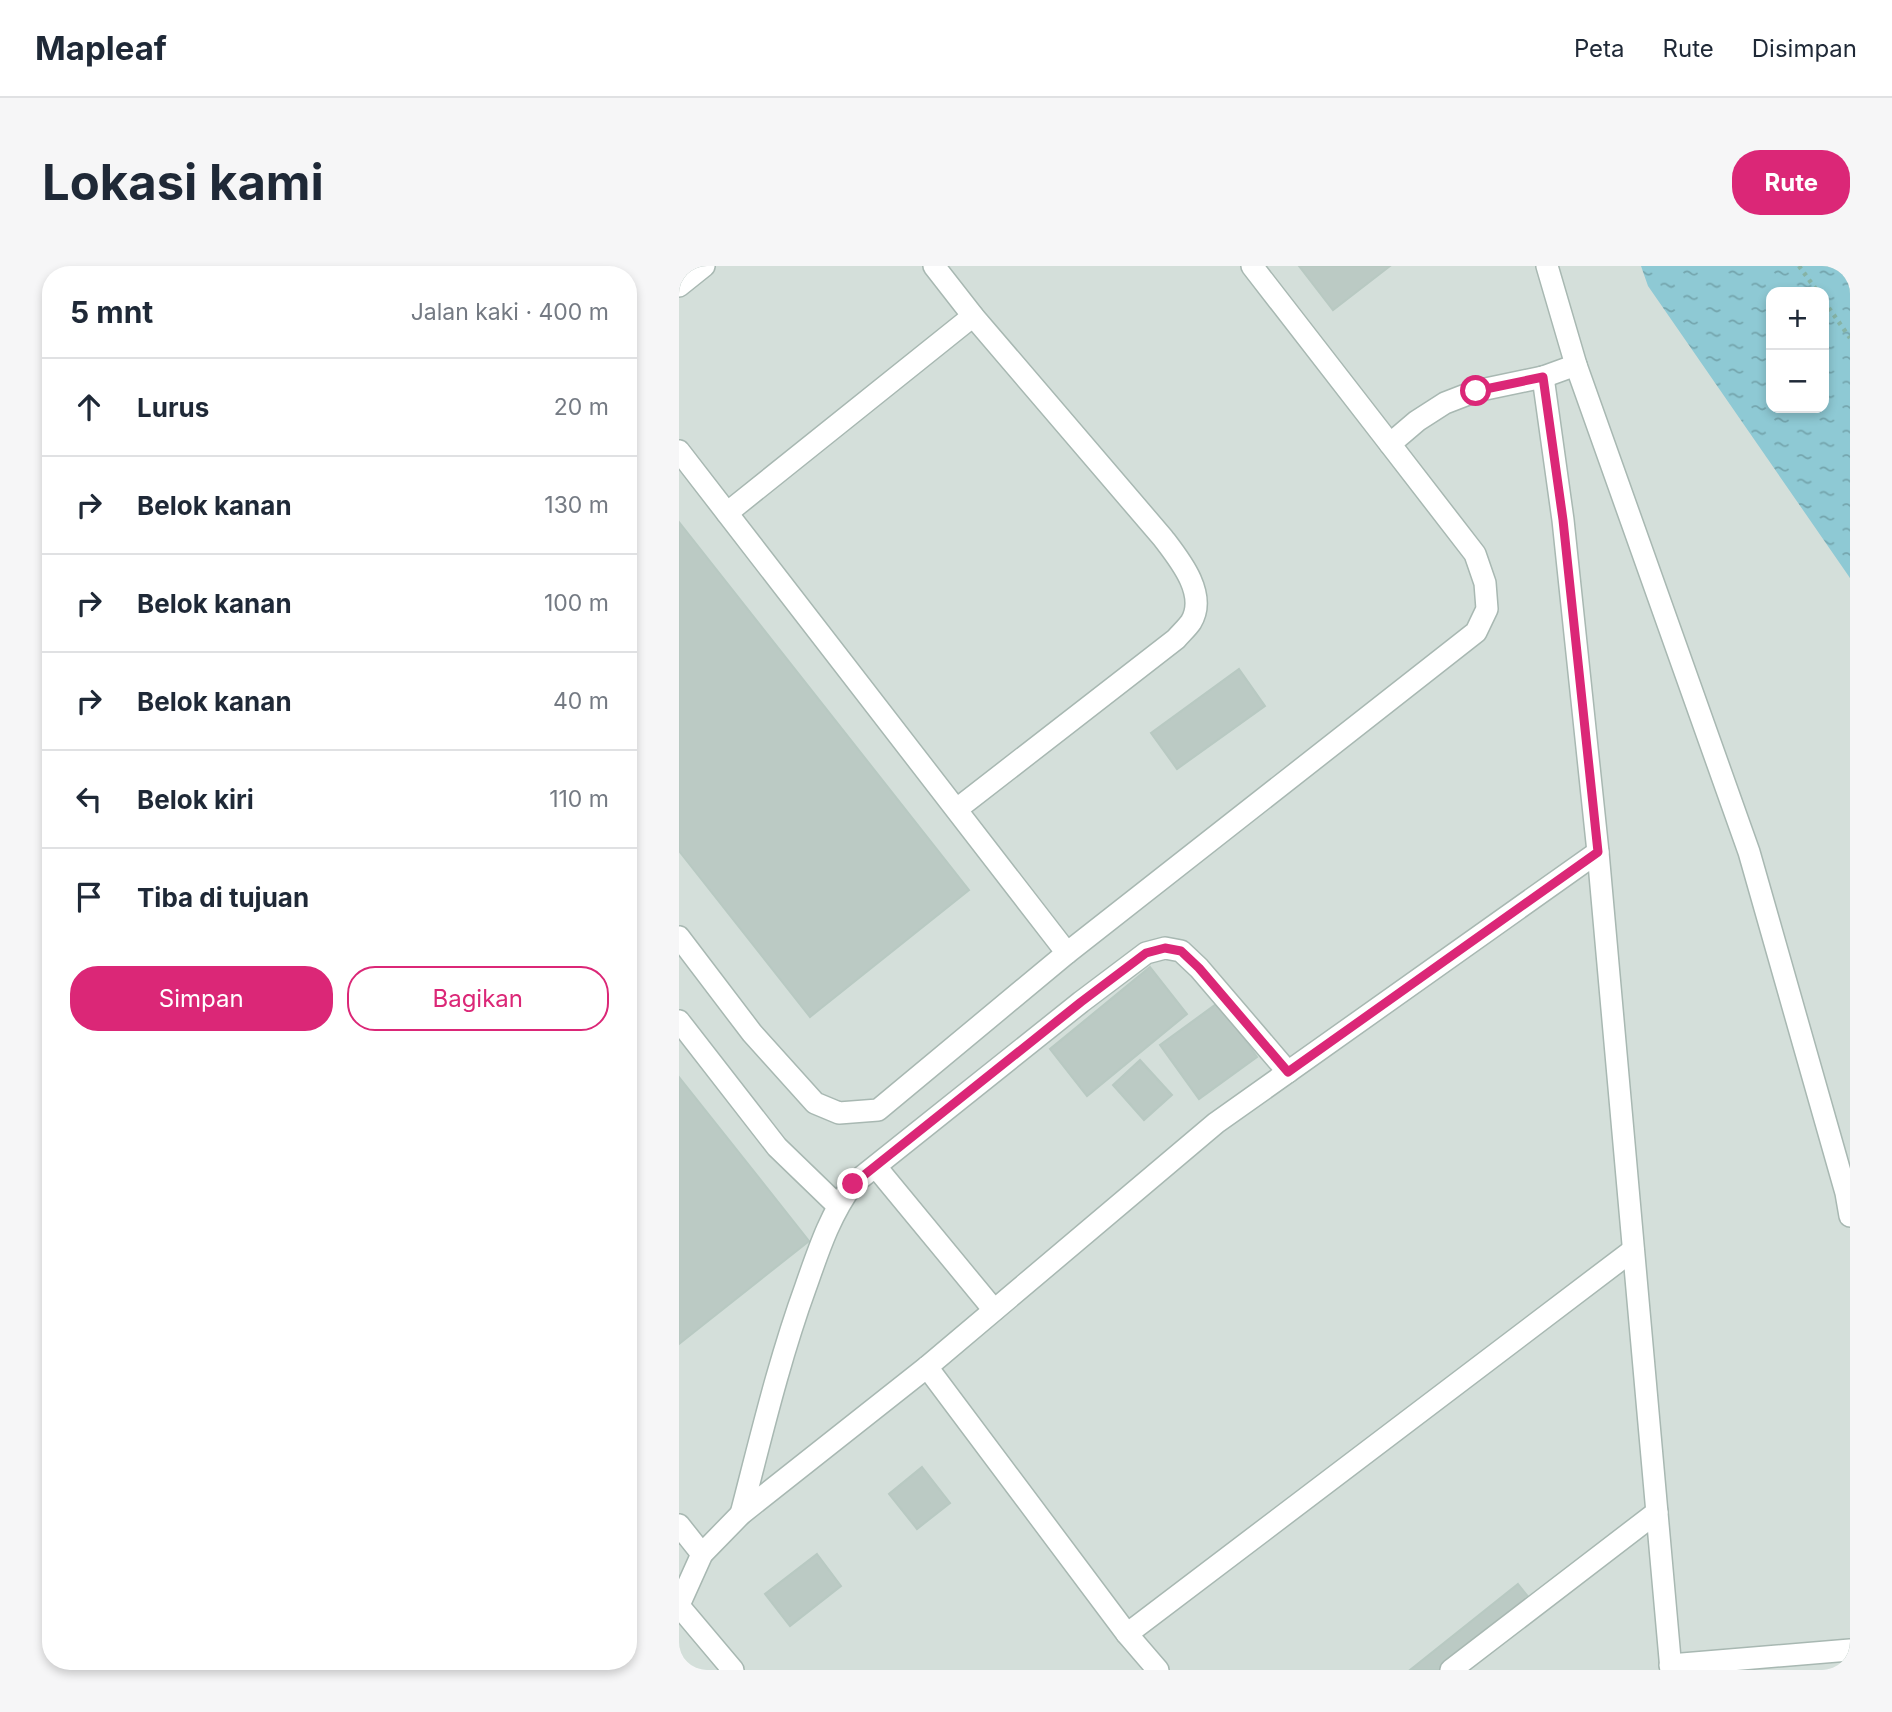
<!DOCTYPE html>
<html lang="id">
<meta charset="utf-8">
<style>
:root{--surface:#fff;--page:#f6f6f7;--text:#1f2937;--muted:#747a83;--line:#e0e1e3;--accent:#db2777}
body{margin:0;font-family:Inter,sans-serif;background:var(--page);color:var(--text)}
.controls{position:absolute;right:21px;top:21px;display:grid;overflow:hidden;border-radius:14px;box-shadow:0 4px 10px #0003}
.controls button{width:63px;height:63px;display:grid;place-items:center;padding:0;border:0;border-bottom:2px solid var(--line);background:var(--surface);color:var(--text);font:35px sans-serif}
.stop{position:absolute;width:21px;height:21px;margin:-16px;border:5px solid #db2777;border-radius:50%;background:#fff}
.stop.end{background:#db2777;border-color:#fff;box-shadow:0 2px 7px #0008}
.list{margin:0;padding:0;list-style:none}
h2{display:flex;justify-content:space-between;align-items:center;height:91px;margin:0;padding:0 28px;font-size:30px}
h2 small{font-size:23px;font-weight:400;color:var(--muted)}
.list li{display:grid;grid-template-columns:46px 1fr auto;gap:21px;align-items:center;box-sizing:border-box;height:98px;padding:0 28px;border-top:2px solid var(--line)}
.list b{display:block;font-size:26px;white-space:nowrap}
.list em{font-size:23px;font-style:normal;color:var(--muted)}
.actions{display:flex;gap:14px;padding:21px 28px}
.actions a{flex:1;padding:16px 0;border:2px solid var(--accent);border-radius:28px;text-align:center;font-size:24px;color:var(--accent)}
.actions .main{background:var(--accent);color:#fff}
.icon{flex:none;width:38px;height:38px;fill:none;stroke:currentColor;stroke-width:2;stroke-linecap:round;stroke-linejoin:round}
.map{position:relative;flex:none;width:1171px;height:1404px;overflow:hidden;border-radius:28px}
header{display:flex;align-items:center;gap:42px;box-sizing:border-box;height:98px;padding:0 35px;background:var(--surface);border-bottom:2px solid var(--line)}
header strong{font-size:33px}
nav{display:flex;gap:38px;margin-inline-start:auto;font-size:24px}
.intro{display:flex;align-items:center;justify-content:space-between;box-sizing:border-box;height:168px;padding:0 42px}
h1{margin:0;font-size:49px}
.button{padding:18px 32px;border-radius:28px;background:var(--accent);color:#fff;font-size:24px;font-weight:700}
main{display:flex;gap:42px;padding:0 42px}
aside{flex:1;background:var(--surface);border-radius:28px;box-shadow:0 4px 10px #0003}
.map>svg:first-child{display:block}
</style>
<header>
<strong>Mapleaf</strong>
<nav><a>Peta</a><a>Rute</a><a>Disimpan</a></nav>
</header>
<div class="intro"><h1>Lokasi kami</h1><a class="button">Rute</a></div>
<main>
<aside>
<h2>5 mnt<small>Jalan kaki · 400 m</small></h2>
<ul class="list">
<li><svg class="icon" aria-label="ahead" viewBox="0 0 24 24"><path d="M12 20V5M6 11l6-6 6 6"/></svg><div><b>Lurus</b></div><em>20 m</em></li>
<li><svg class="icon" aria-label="right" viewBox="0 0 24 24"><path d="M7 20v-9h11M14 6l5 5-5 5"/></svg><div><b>Belok kanan</b></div><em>130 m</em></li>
<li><svg class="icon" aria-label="right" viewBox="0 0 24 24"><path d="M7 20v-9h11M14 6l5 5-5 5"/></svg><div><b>Belok kanan</b></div><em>100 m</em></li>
<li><svg class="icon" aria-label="right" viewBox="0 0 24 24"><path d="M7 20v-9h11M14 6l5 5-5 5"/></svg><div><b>Belok kanan</b></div><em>40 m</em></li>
<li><svg class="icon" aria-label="left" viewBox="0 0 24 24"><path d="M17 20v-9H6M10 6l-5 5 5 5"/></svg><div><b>Belok kiri</b></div><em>110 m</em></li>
<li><svg class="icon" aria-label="arrive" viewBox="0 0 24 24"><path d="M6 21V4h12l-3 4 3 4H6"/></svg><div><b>Tiba di tujuan</b></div></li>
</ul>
<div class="actions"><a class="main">Simpan</a><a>Bagikan</a></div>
</aside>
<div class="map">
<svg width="1171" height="1404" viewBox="0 0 1171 1404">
<defs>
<pattern id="water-ripples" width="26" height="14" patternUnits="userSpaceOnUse" patternTransform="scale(1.75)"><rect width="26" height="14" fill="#8ec9d4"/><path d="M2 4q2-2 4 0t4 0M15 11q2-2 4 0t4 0" fill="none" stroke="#74a5ad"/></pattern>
</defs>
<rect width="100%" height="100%" fill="#e6efeb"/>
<path fill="#d4dfda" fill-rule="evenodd" d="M0,0H1171V1404H0ZM1092,26H1145V142H1092Z"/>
<path fill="url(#water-ripples)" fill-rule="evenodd" d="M962,0H1171V312L969,20ZM1092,26H1145V142H1092Z"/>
<g fill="#bbcac4" stroke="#b8c9c2" stroke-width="2">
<path d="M620,0H711L654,44Z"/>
<path d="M0,256L290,624L131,751L0,585Z"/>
<path d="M560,403L586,440L498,503L472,467Z"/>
<path d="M471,701L508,748L408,830L371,783Z"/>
<path d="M540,736L578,791L520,833L481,779Z"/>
<path d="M461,794L493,829L465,854L434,819Z"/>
<path d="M0,811L130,975L0,1078Z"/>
<path d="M243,1201L271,1237L238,1263L210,1228Z"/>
<path d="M138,1288L162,1320L111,1360L86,1328Z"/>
<path d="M839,1318L859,1343L782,1404H731Z"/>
</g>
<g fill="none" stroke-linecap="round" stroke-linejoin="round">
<defs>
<g id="minor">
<path d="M255,0L294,50L484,272C500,293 529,328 512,356C508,362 502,367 497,373L278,543"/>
<path d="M573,0L711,178"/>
<path d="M868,0L897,99L1070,586L1167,927L1171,950"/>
<path d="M0,20L25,0"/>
<path d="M864,111L884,254L919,586L992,1404"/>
<path d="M0,185L388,687"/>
<path d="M48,247L294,50"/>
<path d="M0,671L73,767L136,837L160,847L199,844L388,687L797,366L808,343L806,317L796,288L711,178L738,155L766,137L797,125L864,111L897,99"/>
<path d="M0,755L98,881L158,939"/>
<path d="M197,901L315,1044"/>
<path d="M248,1101L448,1368L479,1404"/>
<path d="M62,1248C82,1171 100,1094 127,1020C140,983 151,949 174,918L402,736L467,687L486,682L502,685L520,702L609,806"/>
<path d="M0,1259L23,1288"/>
<path d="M0,1339L23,1288L62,1248L248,1101L537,857L919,586"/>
<path d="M0,1340L54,1404"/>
<path d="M448,1368L954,984"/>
<path d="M991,1399L1171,1384"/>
<path d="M772,1404L978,1246"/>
</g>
</defs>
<use href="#minor" stroke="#a8b8b2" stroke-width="24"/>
<g stroke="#86b3a5" stroke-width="4.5" stroke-dasharray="3.5 5" stroke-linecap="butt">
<path d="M1120,0L1139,26"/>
<path d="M1145,35L1171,72"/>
</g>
<use href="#minor" stroke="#fff" stroke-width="21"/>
</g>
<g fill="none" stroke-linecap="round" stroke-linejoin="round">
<path stroke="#db2777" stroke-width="9" d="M174,918L402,736L467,687L486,682L502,685L520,702L609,806L919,586L884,254L864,111L797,125"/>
</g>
</svg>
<div class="controls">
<button>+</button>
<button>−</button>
</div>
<div class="stop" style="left:797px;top:125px"></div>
<div class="stop end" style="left:174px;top:918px"></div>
</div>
</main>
